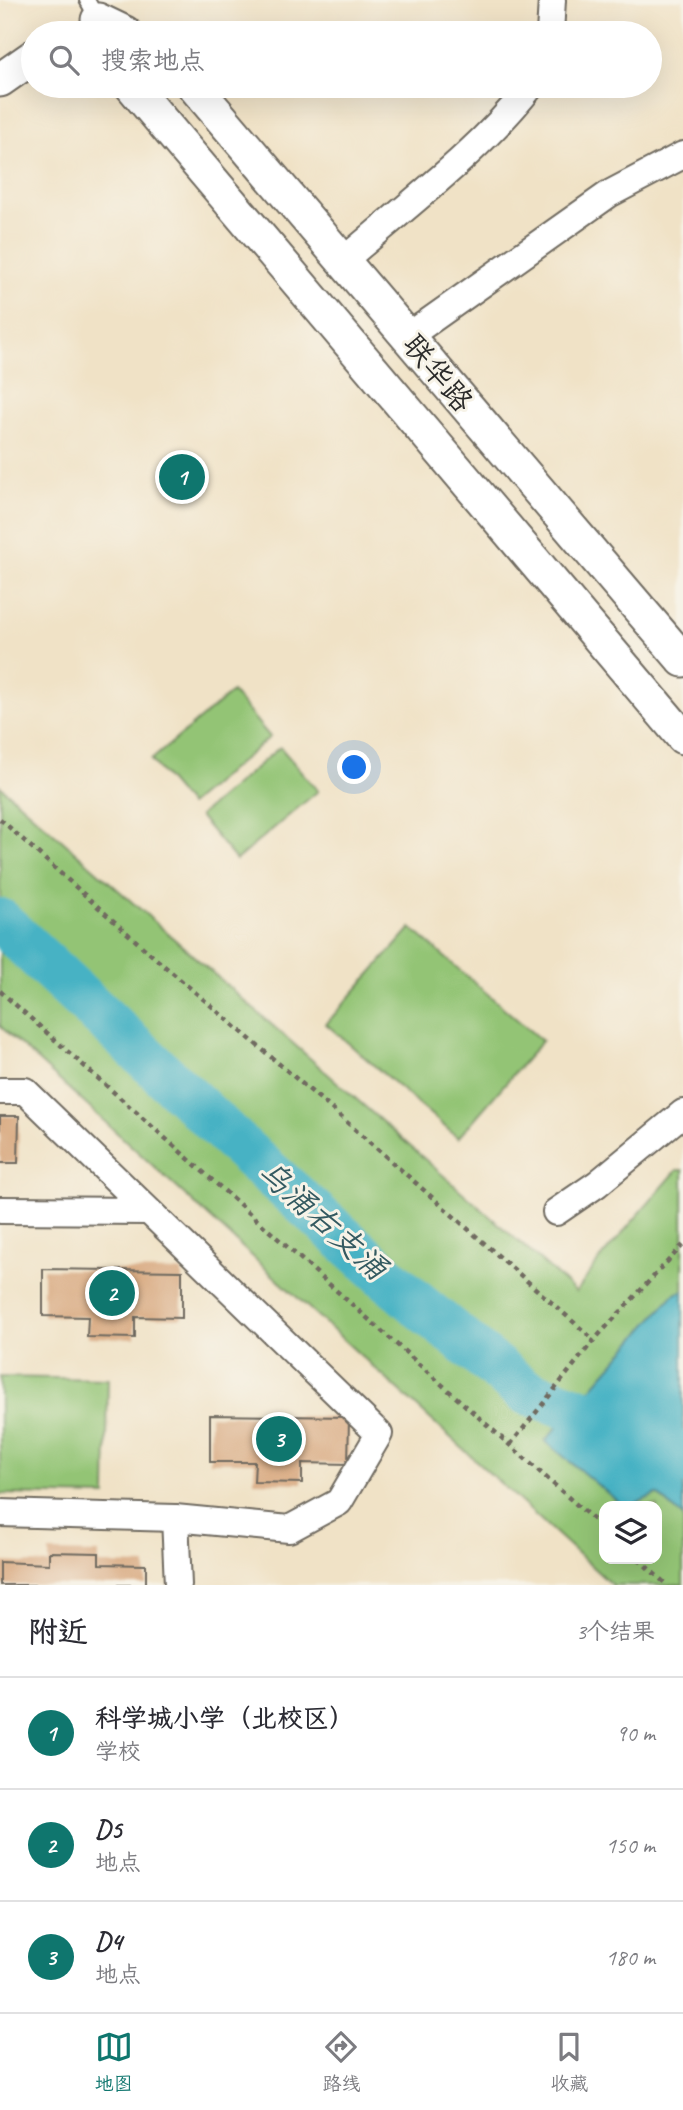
<!DOCTYPE html>
<html lang="zh">
<meta charset="utf-8">
<style>
:root{--surface:#fff;--page:#f2f2f3;--text:#2b2b33;--muted:#7c7c81;--line:#e1e1e2;--accent:#0f766e}
body{margin:0;font-family:Caveat,"LXGW WenKai TC",sans-serif;background:var(--page);color:var(--text)}
.controls{position:absolute;right:21px;bottom:21px;display:grid;overflow:hidden;border-radius:14px;box-shadow:0 7px 28px #0002}
.controls button{width:63px;height:63px;display:grid;place-items:center;padding:0;border:0;border-bottom:2px solid var(--line);background:var(--surface);color:var(--text);font:35px sans-serif}
.you{position:absolute;left:355px;top:768px;width:24px;height:24px;margin:-18px;border:5px solid #fff;border-radius:50%;background:#1a73e8;box-shadow:0 0 0 10px #1a73e833}
.badge{display:grid;place-items:center;width:46px;height:46px;border-radius:50%;background:var(--accent);color:#fff;font-size:23px;font-weight:700}
.pin{position:absolute;translate:-50% -50%;border:4px solid #fff;box-shadow:0 2px 7px #0006}
.list{margin:0;padding:0;list-style:none}
h2{display:flex;justify-content:space-between;align-items:center;height:91px;margin:0;padding:0 28px;font-size:30px}
h2 small{font-size:23px;font-weight:400;color:var(--muted)}
.list li{display:grid;grid-template-columns:46px 1fr auto;gap:21px;align-items:center;box-sizing:border-box;height:112px;padding:0 28px;border-top:2px solid var(--line)}
.list b{display:block;font-size:26px;white-space:nowrap}
.list p{margin:0;font-size:23px;white-space:nowrap;color:var(--muted)}
.list em{font-size:23px;font-style:normal;color:var(--muted)}
.icon{flex:none;width:38px;height:38px;fill:none;stroke:currentColor;stroke-width:2;stroke-linecap:round;stroke-linejoin:round}
.map{position:relative;flex:none;width:683px;height:1585px;overflow:hidden}
.search{position:absolute;background:var(--surface);box-shadow:0 7px 28px #0002;left:21px;right:21px;top:21px;height:77px;display:flex;align-items:center;gap:18px;box-sizing:border-box;padding:0 24px;border-radius:38px;color:var(--muted);font-size:26px}
.sheet{height:427px;background:var(--surface)}
nav{display:flex;justify-content:space-around;align-items:center;box-sizing:border-box;height:98px;border-top:2px solid var(--line);background:var(--surface);font-size:19px;color:var(--muted)}
nav a{display:grid;justify-items:center;gap:4px}
nav .on{color:var(--accent)}
.map>svg:first-child{display:block}
</style>
<div class="map">
<svg width="683" height="1585" viewBox="0 0 683 1585">
<rect width="100%" height="100%" fill="#f7f3e8"/>
<filter id="ink" filterUnits="userSpaceOnUse"><feTurbulence type="fractalNoise" baseFrequency=".0143" numOctaves="2"/><feDisplacementMap in="SourceGraphic" scale="14" xChannelSelector="R" yChannelSelector="G"/><feConvolveMatrix kernelMatrix="1 2 1 2 8 2 1 2 1" color-interpolation-filters="sRGB"/></filter>
<filter id="wash" filterUnits="userSpaceOnUse"><feTurbulence type="fractalNoise" baseFrequency=".00686" numOctaves="4" result="noise"/><feDisplacementMap in="SourceGraphic" scale="28" xChannelSelector="R" yChannelSelector="G"/><feGaussianBlur stdDeviation="1.57" result="paint"/><feColorMatrix in="noise" values="0 0 0 0 0 0 0 0 0 0 0 0 0 0 0 0 0 1.4 0 .05"/><feComposite in="paint" operator="in"/></filter>
<g filter="url(#wash)">
<rect width="100%" height="100%" fill="#f0e2c6"/>
<g fill="#93c474" stroke="#5f7850" stroke-width="2" fill-rule="evenodd">
<path d="M232,692L270,737L189,805L151,760Z"/>
<path d="M280,747L318,791L236,860L199,816Z"/>
<path d="M0,786L576,1292L600,1259L677,1170H683V1585H612L0,1026ZM604,1506H657V1559H604Z"/>
<path d="M411,928L542,1041L458,1138L326,1024Z"/>
<path d="M0,1377L108,1379L106,1496L0,1494Z"/>
</g>
<path fill="#46b2c4" stroke="#386e78" stroke-width="2" d="M683,1291V1517L657,1494L630,1506H623L545,1441L674,1294Z"/>
<g fill="none" stroke-linecap="round" stroke-linejoin="round">
<path stroke="#46b2c4" stroke-width="46" d="M0,921L256,1161L416,1303L525,1391L658,1438L683,1462"/>
</g>
<g id="blocks">
<g fill="#d6a377">
<path d="M0,1116H19L18,1163H0Z"/>
<path d="M43,1269L182,1271V1318L135,1317V1338L87,1337L88,1317L43,1316Z"/>
<path d="M210,1415L349,1417L348,1464L302,1463V1483L254,1482L255,1462H210Z"/>
<path d="M49,1552L99,1553V1564L146,1565V1585H0V1562L49,1564Z"/>
</g>
</g>
</g>
<g filter="url(#ink)">
<use href="#blocks" fill-opacity="0" stroke="#706b61" stroke-width="2"/>
<g fill="none" stroke-linecap="round" stroke-linejoin="round">
<defs>
<path id="service" d="M87,0L98,20"/>
<g id="minor">
<path d="M550,33L552,0"/>
<path d="M343,261C407,205 478,153 531,86"/>
<path d="M407,337L609,194L683,155"/>
<path d="M0,1091H25L379,1434L339,1502L289,1529L175,1518L0,1513"/>
<path d="M0,1210L148,1211"/>
<path d="M556,1212L597,1184L683,1113"/>
<path d="M175,1518L178,1585"/>
</g>
<g id="tertiary">
<path d="M98,20L125,33"/>
<path d="M0,80L33,57"/>
<path d="M132,86L683,737"/>
<path d="M194,86L683,660"/>
</g>
</defs>
<use href="#service" stroke="#706b61" stroke-width="18"/>
<use href="#minor" stroke="#706b61" stroke-width="30"/>
<use href="#tertiary" stroke="#706b61" stroke-width="37"/>
<g stroke="#706b61" stroke-width="4.5" stroke-dasharray="5 5" stroke-linecap="butt">
<path d="M0,819L155,958L333,1110L594,1340"/>
<path d="M0,991L604,1529"/>
<path d="M510,1445L594,1340L683,1245"/>
<path d="M638,1559L667,1585"/>
</g>
<use href="#service" stroke="#fff" stroke-width="14"/>
<use href="#minor" stroke="#fff" stroke-width="26"/>
<use href="#tertiary" stroke="#fff" stroke-width="33"/>
</g>
</g>
<g text-anchor="middle" dominant-baseline="central" stroke-width="6" stroke-linejoin="round" paint-order="stroke">
<g font-size="30" fill="#2b2b2b" stroke="#f7f3e8">
<text transform="translate(438 373) rotate(50)">联华路</text>
</g>
<g font-size="32" font-style="italic" fill="#345a61" stroke="#f7f3e8">
<text transform="translate(323 1220) rotate(42)">乌涌右支涌</text>
</g>
</g>
</svg>
<div class="controls">
<button><svg class="icon" aria-label="layers" viewBox="0 0 24 24"><path d="M12 4l9 5-9 5-9-5zM3 14l9 5 9-5"/></svg></button>
</div>
<div class="you"></div>
<div class="pin badge" style="left:182px;top:477px">1</div>
<div class="pin badge" style="left:112px;top:1293px">2</div>
<div class="pin badge" style="left:279px;top:1439px">3</div>
<div class="search"><svg class="icon" aria-label="search" viewBox="0 0 24 24"><circle cx="10" cy="10" r="6"/><path d="M15 15l6 6"/></svg>搜索地点</div>
</div>
<section class="sheet">
<h2>附近<small>3个结果</small></h2>
<ul class="list">
<li><span class="badge">1</span><div><b>科学城小学（北校区）</b><p>学校</p></div><em>90 m</em></li>
<li><span class="badge">2</span><div><b>D5</b><p>地点</p></div><em>150 m</em></li>
<li><span class="badge">3</span><div><b>D4</b><p>地点</p></div><em>180 m</em></li>
</ul>
</section>
<nav>
<a class="on"><svg class="icon" aria-label="map" viewBox="0 0 24 24"><path d="M3 6l6-2 6 2 6-2v14l-6 2-6-2-6 2zM9 4v14M15 6v14"/></svg>地图</a>
<a><svg class="icon" aria-label="directions" viewBox="0 0 24 24"><path d="M12 3l9 9-9 9-9-9zM9 14v-3h6M13 9l2 2-2 2"/></svg>路线</a>
<a><svg class="icon" aria-label="saved" viewBox="0 0 24 24"><path d="M7 4h10v16l-5-4-5 4z"/></svg>收藏</a>
</nav>
